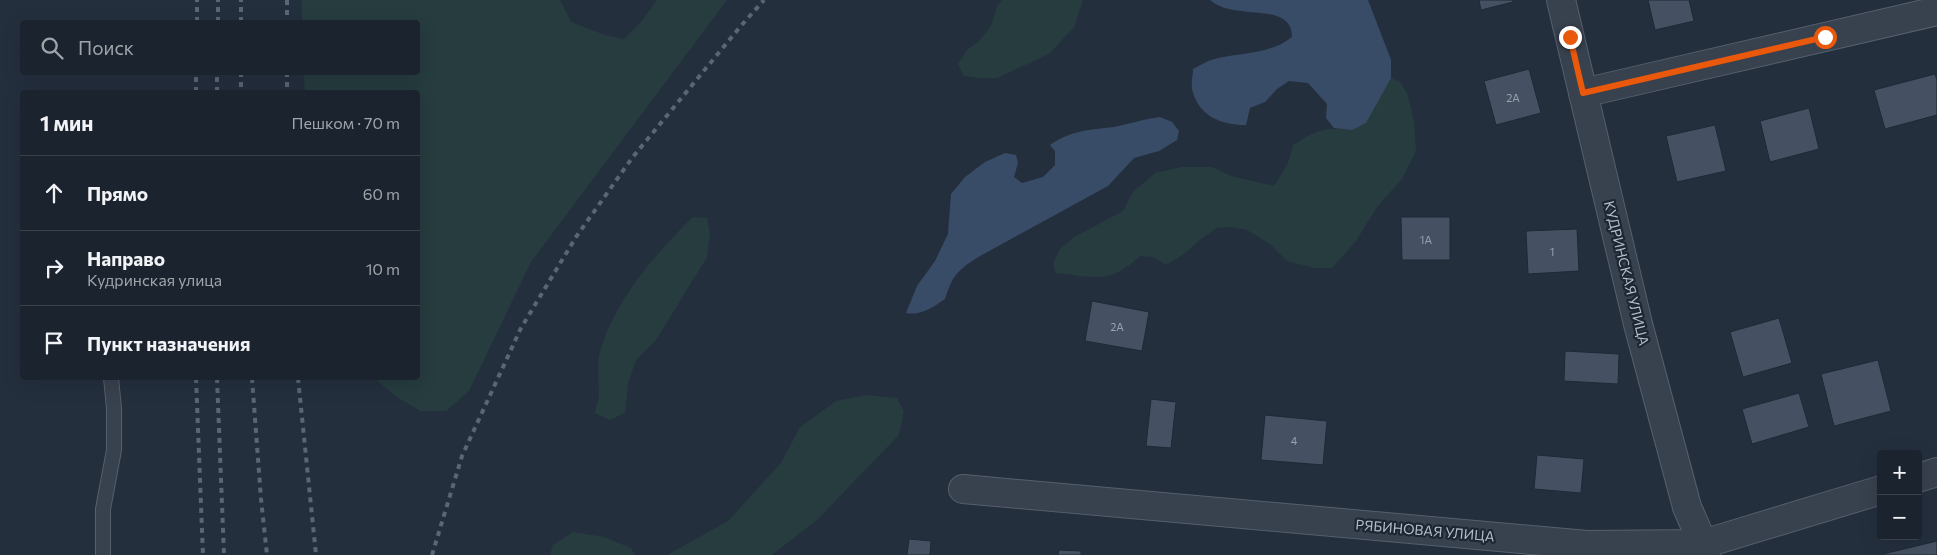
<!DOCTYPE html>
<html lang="ru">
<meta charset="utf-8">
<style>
:root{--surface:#1b232e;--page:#282f3a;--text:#f1f3f6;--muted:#a0a4aa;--line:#39404a}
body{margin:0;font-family:Commissioner,sans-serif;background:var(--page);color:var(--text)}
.controls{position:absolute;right:15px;bottom:15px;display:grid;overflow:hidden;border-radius:5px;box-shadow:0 5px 20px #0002}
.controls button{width:45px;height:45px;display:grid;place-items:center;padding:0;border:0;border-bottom:1px solid var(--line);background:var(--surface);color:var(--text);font:25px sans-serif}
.stop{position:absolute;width:15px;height:15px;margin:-11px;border:4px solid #ea580c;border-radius:50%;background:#fff}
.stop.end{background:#ea580c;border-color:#fff;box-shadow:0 1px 5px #0008}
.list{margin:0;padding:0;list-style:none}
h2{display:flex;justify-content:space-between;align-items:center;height:65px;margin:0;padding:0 20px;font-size:21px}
h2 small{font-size:16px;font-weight:400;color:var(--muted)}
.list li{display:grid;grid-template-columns:32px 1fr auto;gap:15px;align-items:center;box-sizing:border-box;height:75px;padding:0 20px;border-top:1px solid var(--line)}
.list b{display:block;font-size:19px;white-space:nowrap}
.list p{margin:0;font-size:16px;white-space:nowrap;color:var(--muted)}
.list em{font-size:16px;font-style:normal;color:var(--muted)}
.icon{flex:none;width:28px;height:28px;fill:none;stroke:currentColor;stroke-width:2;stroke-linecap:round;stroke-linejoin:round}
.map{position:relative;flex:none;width:1937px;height:555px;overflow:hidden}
.search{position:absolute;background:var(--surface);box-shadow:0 5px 20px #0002;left:20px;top:20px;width:400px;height:55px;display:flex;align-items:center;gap:12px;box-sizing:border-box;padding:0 18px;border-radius:5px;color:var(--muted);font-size:19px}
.panel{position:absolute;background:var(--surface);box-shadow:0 5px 20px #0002;left:20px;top:90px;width:400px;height:290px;border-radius:5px}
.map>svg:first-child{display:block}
</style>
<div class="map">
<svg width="1937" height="555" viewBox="0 0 1937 555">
<rect width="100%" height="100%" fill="#242f3e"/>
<g fill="#263c3f">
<path d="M302,0H560L571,22L605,35L624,39L641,22L657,0H727L531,262L469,391L446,411H421L398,398L374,378H418V92H305L304,73L418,72V22H302Z"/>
<path d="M1002,0H1083L1074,27L1049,54L997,78H981L964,76L958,64L967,50L979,41L991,26L997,6Z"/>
<path d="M1391,78L1400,82L1408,95L1414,122L1416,151L1402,179L1377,207L1356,241L1332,268H1315L1287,261L1270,244L1247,230L1231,227L1217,228L1201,239L1184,254L1166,265L1153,257L1140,256C1109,285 1095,277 1056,273L1053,264L1059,250L1074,237L1123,211L1133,192L1155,173L1182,167H1212L1231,176L1274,186L1288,163L1293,145C1317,130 1323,127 1352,130L1379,99Z"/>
<path d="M693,217L707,218L710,233L707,257L656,340L636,360L628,383L625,413L610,420L595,413C596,407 599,400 599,394C599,382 597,368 599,356C612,303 655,254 693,217Z"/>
<path d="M866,395L897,398L904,411L899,435L818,519L772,555H667L728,521L781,463L800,427L836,401Z"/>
<path d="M573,532L604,537L631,548L635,555H550L553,545Z"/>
</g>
<g fill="#394c67">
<path d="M1210,0H1368L1391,60V78L1366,123L1352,130L1334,128L1326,118L1327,104L1308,83L1289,81L1277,89L1265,102L1250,108L1246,125C1221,125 1198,116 1192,89C1191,83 1193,75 1193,69C1199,66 1205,62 1211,60C1238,52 1268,56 1292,37C1292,0 1234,22 1210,0Z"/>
<path d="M1160,117L1172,122L1179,131L1177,140L1159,151L1134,158L1108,186L980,256C958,270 953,274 945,299C933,307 921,316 906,313L917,286L935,261L948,234L951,194L965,177L985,162L1005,153L1016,155L1018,163L1014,177L1022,183L1043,177L1055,165V151L1050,145C1072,130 1089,130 1114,127C1129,124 1144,119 1160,117Z"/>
</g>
<g fill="#455162" stroke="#1f2835">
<path d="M1479,0H1513V2L1481,10Z"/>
<path d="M1648,0H1689L1694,21L1655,30Z"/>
<path d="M1529,69L1541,113L1496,125L1484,81Z"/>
<path d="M1935,74L1937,80V115L1885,129L1874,90Z"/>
<path d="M1809,108L1819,149L1770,162L1760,121Z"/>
<path d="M1715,125L1726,171L1677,182L1666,136Z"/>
<path d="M1401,217H1450V260H1402Z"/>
<path d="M1577,229L1579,271L1528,274L1526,231Z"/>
<path d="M1092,301L1149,312L1142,351L1085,341Z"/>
<path d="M1779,318L1792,363L1743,377L1730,332Z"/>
<path d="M1565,351L1619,354L1618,384L1564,381Z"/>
<path d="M1878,360L1891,411L1834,426L1821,374Z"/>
<path d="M1799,393L1809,427L1752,444L1742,409Z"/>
<path d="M1151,399L1176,402L1171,448L1146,446Z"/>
<path d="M1265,415L1327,421L1323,465L1261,460Z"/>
<path d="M1537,455L1584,459L1581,493L1534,489Z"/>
<path d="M909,539L931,541L930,555H907Z"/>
<path d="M1937,541V555H1884L1883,554Z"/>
<path d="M1059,550L1081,551V555H1058Z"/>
</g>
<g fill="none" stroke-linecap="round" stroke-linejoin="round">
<defs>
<path id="lane" d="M103,555V509L114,450V408L111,378"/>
<g id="street">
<path d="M1561,0L1638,324L1687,507L1703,544L1706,555"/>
<path d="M1583,93L1937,11"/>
<path d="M1918,478L1937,472"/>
<path d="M963,489L1587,545L1703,544L1881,490"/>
</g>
</defs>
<use href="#lane" stroke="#565f6c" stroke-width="16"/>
<use href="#street" stroke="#565f6c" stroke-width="30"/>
<use href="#lane" stroke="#38414e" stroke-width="14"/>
<use href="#street" stroke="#38414e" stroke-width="28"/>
<g stroke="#5a6575" stroke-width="4" stroke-dasharray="5 5" stroke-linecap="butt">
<path d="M287,0V22"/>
<path d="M197,22V0"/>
<path d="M218,22V0"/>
<path d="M241,22V0"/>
<path d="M241,72V92"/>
<path d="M287,72V92"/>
<path d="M196,92V72"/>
<path d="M217,92V72"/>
<path d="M196,378L203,555"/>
<path d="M217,378L224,555"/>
<path d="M252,378L261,499L267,555"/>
<path d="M298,378L316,555"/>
<path d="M432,555L462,456L521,328L576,237L632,158L740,27L764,0"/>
</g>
</g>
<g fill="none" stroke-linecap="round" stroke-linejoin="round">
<path stroke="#ea580c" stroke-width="6" d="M1570,37L1583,93L1825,37"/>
</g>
<g text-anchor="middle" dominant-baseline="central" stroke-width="4.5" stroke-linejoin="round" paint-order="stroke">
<g font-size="11" fill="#98a1af">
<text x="1513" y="97">2А</text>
<text x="1426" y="239">1А</text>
<text x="1552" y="251">1</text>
<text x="1117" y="326">2А</text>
<text x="1294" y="440">4</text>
</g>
<g font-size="14" fill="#b4bcc9" stroke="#1d2633">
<text transform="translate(1627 273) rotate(76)">КУДРИНСКАЯ УЛИЦА</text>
<text transform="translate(1425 530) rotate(5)">РЯБИНОВАЯ УЛИЦА</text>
</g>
</g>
</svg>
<div class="controls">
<button>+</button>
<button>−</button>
</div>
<div class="stop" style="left:1825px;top:37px"></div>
<div class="stop end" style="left:1570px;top:37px"></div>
<div class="search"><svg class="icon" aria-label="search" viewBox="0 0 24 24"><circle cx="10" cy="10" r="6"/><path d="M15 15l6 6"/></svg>Поиск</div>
<section class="panel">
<h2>1 мин<small>Пешком · 70 m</small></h2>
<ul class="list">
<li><svg class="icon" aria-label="ahead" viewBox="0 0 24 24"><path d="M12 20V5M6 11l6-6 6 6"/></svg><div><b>Прямо</b></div><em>60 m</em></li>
<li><svg class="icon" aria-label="right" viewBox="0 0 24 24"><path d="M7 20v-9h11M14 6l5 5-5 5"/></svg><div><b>Направо</b><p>Кудринская улица</p></div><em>10 m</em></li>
<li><svg class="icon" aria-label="arrive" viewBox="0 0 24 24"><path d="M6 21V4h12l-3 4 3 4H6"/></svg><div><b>Пункт назначения</b></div></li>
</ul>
</section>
</div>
